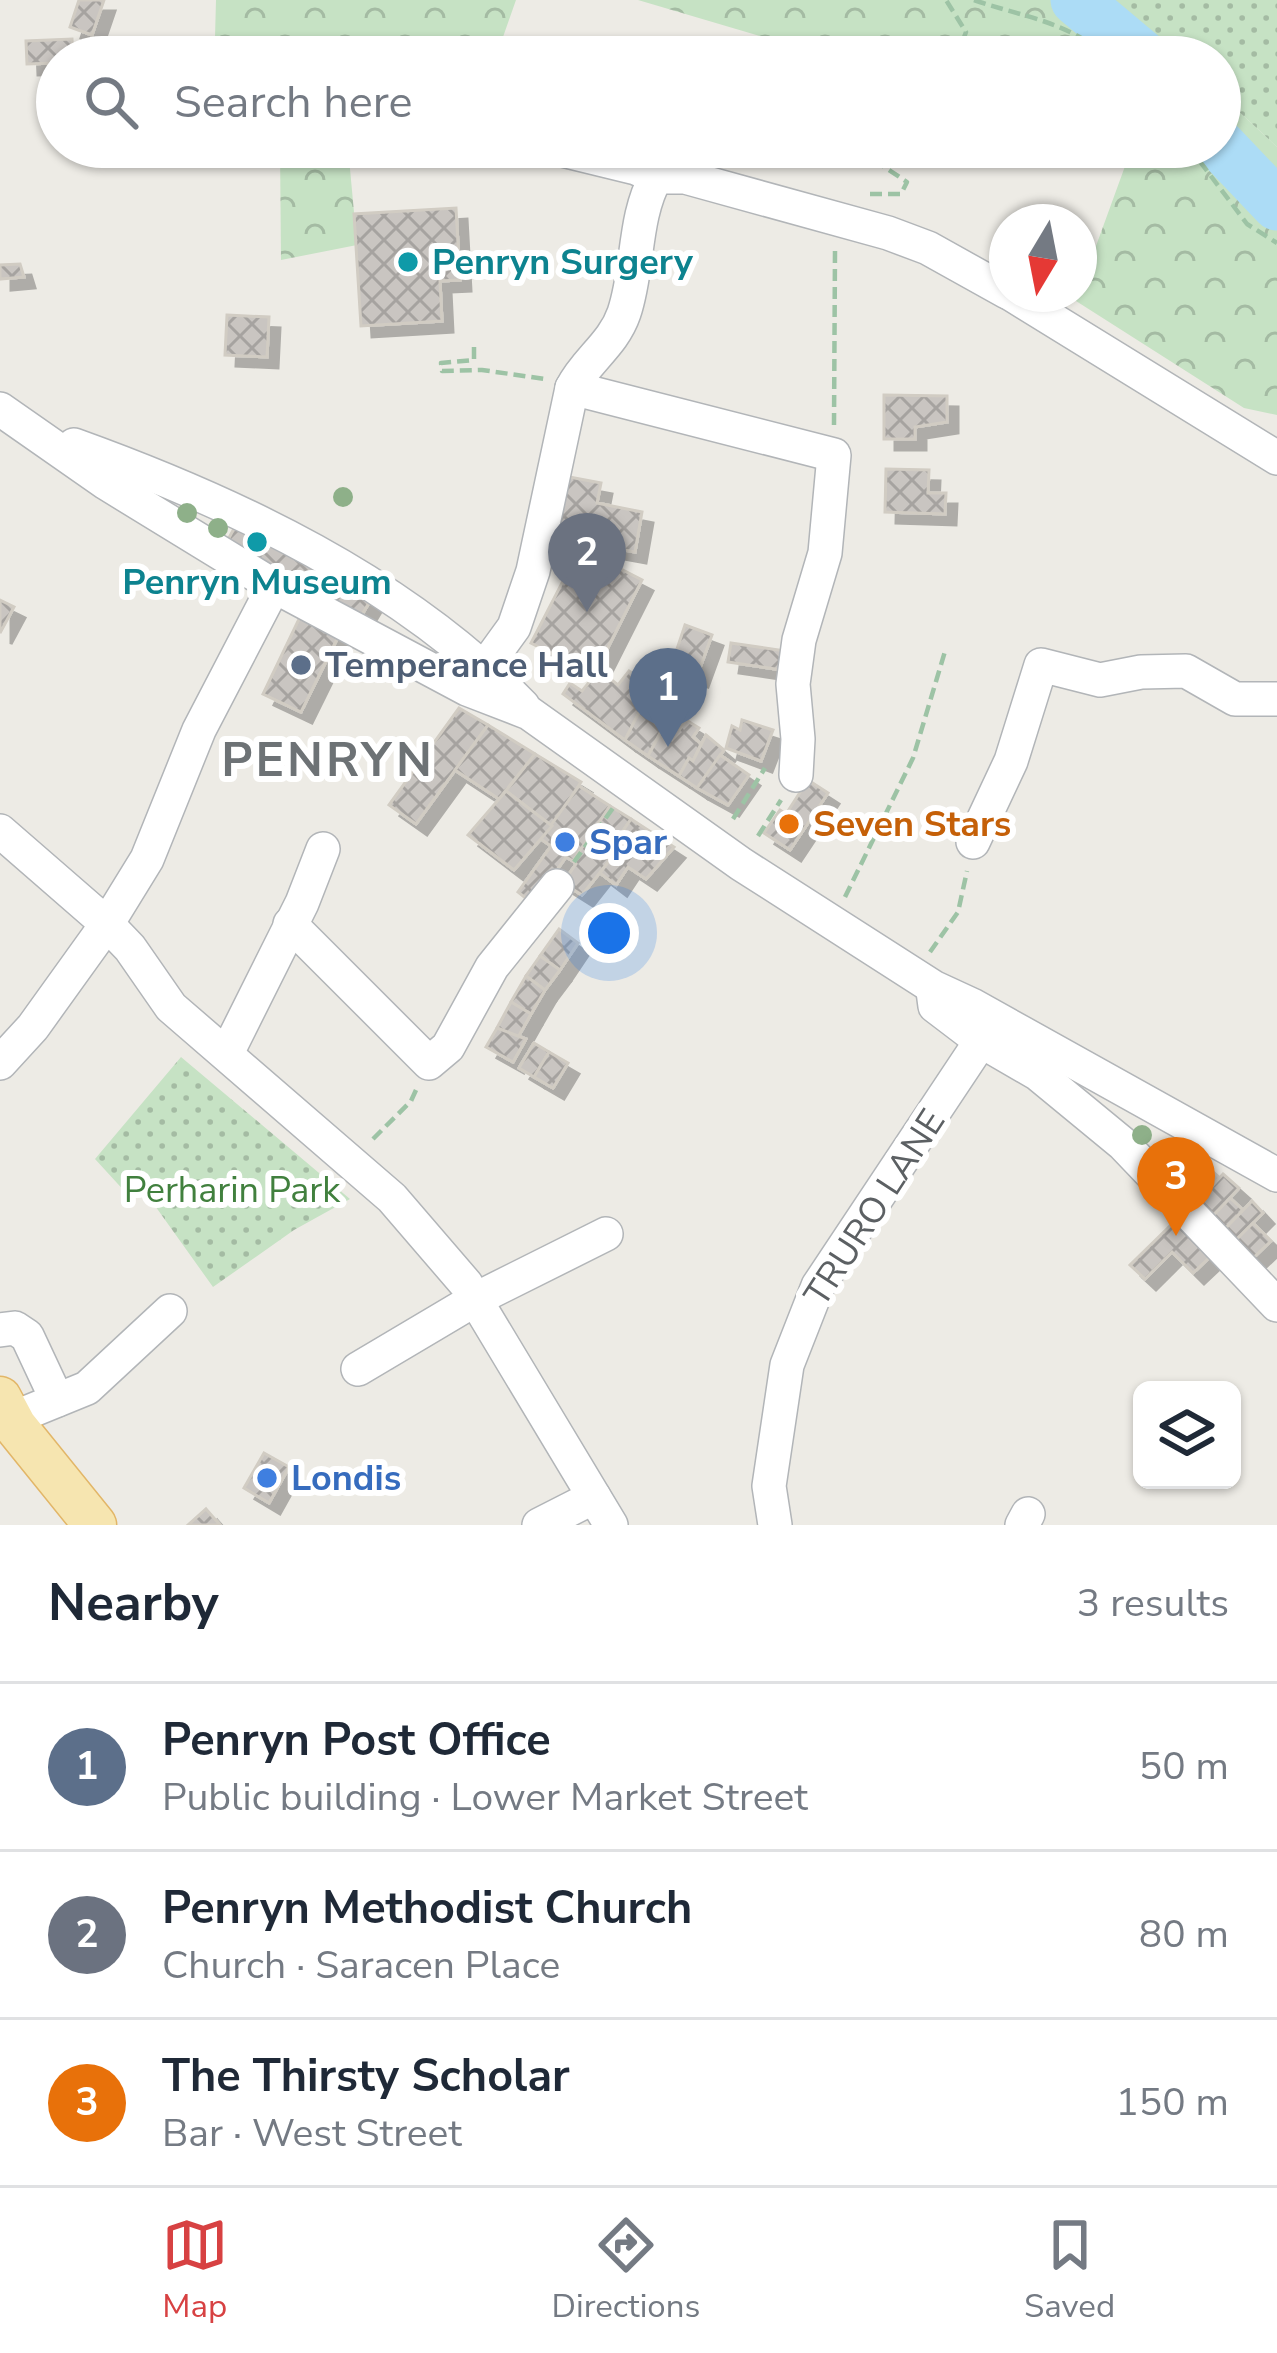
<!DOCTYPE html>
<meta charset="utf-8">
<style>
:root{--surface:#fff;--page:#f6f6f7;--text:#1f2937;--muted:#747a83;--line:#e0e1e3;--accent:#d74142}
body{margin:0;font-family:"Nunito Sans",sans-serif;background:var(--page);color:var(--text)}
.controls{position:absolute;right:36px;bottom:36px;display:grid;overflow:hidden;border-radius:18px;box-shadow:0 3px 9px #0004}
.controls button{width:108px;height:108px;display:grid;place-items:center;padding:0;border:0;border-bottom:3px solid var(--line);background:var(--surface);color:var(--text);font:60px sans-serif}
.compass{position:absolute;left:989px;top:204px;width:108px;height:108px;border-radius:50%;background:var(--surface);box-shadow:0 3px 9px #0004;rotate:190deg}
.you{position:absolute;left:609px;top:933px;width:42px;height:42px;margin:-30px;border:9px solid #fff;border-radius:50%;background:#1a73e8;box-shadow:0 0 0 18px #1a73e833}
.badge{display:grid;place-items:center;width:78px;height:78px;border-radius:50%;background:var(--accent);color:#fff;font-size:39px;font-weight:700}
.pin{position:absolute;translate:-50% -99px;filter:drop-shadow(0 3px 6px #0008)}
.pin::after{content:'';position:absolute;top:63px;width:42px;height:36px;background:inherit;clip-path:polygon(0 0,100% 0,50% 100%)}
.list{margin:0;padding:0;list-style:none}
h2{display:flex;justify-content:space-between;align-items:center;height:156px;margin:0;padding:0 48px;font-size:51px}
h2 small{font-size:39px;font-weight:400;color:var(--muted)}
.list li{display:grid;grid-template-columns:78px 1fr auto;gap:36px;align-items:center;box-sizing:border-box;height:168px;padding:0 48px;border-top:3px solid var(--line)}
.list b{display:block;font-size:45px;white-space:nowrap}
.list p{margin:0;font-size:39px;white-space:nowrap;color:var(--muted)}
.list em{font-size:39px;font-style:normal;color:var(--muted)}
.icon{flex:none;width:66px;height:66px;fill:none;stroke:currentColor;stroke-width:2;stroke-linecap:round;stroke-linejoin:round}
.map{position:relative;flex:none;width:1277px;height:1525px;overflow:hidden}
.search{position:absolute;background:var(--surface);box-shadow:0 3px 9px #0004;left:36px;right:36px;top:36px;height:132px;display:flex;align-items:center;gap:30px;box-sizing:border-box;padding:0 42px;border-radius:66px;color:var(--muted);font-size:45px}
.sheet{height:660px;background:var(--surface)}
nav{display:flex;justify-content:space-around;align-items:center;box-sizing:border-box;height:168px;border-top:3px solid var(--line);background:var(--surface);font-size:33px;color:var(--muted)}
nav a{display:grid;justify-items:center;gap:6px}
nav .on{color:var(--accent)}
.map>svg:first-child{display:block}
</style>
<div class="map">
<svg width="1277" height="1525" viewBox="0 0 1277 1525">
<defs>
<pattern id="forest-crowns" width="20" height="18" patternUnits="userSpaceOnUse" patternTransform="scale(3)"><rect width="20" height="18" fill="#c6e2c4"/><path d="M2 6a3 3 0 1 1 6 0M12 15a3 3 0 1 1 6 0" fill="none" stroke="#a4bba3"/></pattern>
<pattern id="park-dots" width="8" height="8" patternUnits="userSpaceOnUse" patternTransform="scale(3)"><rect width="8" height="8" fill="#c6e2c4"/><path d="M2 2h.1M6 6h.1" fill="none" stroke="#a4bba3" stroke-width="1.8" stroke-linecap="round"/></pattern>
<pattern id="building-cross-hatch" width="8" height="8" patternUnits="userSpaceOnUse" patternTransform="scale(3)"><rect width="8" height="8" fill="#c9c5c1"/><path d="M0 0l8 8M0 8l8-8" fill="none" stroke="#a6a3a0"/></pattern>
<filter id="shadow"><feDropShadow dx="11" dy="11" stdDeviation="0" flood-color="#0004"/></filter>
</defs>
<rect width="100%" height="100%" fill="#edebe5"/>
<g fill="url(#forest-crowns)">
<path d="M216,0H516L496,57H274L272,45L215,37Z"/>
<path d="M638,0H1098L1172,57H831Z"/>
<path d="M1220,94L1277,147V415L1244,408L1076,301L1132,147H1220Z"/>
<path d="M280,147H348L357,245L281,260Z"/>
</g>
<g fill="url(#park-dots)">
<path d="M1098,0H1277V147L1220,94V57H1172Z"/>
<path d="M181,1057L350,1199L294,1230L213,1287L143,1189L128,1195L95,1159Z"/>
</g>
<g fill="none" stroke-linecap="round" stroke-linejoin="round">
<g stroke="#acdcf6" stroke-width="51">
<path d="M1076,0L1144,57"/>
<path d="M1220,145L1277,205"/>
</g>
</g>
<g fill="url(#building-cross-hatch)" stroke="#d1ccc3" stroke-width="3" filter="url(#shadow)">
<path d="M79,0H104L92,35L70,27Z"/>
<path d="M72,39L73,57H57V63L27,64L26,41Z"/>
<path d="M456,208L460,280L440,281L442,321L361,326L354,214Z"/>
<path d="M20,264L24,277L0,279V265Z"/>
<path d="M227,315L269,317L267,357L225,355Z"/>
<path d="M884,395L947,396V422L915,427V439H884Z"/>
<path d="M886,469L929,470L928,493H946L945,514L885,512Z"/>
<path d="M564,476L601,483L597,503L642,512L635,552L548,536Z"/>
<path d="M237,523L373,596L357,623L223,549Z"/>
<path d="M580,548L642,580L594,675L531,643Z"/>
<path d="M0,600L14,607L0,633Z"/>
<path d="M300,617L339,635L301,712L263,694Z"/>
<path d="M685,625L712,635L697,676L671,667Z"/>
<path d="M731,643L792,652L789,671L728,662Z"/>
<path d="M599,670L618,685L629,671L653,686L625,740L563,694L570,683L582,691Z"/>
<path d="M660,671L687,681L648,756L625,740Z"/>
<path d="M459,708L488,725L416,824L389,805Z"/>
<path d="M686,720L699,728L693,737L701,744L693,761L689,758L679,776L648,756L667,721L680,729Z"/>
<path d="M742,720L773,730L761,761L726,748L732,726L740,730Z"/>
<path d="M488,725L535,754L499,799L455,770Z"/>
<path d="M706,735L724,750L697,788L679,776L689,758L693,761Z"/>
<path d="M535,754L581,782L552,826L506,791Z"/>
<path d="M720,755L749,775L728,805L697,788Z"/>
<path d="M808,780L828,793L790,850L764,833L780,810L786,814Z"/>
<path d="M579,786L610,806L573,861L566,857L533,904L518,892L551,846L541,839Z"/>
<path d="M506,791L552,826L514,870L468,835Z"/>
<path d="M610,806L631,819L608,853L613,856L582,895L563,883L576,864L573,861Z"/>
<path d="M631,819L674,847L646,879L628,867L616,885L600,873L613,856L608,853Z"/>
<path d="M559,929L578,943L560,970L540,956Z"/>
<path d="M540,956L560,970L545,990L526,976Z"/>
<path d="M526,976L545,990L531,1014L511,1002Z"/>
<path d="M511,1002L531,1014L517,1039L497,1028Z"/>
<path d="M497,1028L526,1039L513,1062L486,1047Z"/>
<path d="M534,1043L549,1052L534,1077L519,1068Z"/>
<path d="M549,1052L568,1063L553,1088L534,1077Z"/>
<path d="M1179,1147L1200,1166L1182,1186L1161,1167Z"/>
<path d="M1204,1164L1220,1178L1198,1202L1182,1186Z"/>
<path d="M1223,1174L1239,1188L1214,1215L1198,1202Z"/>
<path d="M1230,1198L1243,1210L1223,1231L1210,1219Z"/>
<path d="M1252,1201L1263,1213L1234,1242L1223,1231Z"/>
<path d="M1177,1219L1212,1255L1193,1273L1172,1252L1145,1279L1130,1265Z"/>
<path d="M1253,1223L1271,1241L1251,1260L1234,1242Z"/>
<path d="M264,1453L289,1467L269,1503L244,1488Z"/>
<path d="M206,1509L220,1525H188Z"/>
</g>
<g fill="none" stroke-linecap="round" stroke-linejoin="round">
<defs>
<g id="minor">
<path d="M550,147L636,168L656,177H685L888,233L928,248L1007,292"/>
<path d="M1011,294L1277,458"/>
<path d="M572,388L834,455L825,553L799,640L793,684L798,739L796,775"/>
<path d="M0,409L106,483L274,586L467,689L529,713L741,864L933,987L972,1005L1277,1175"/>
<path d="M74,445C235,503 403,582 523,706"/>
<path d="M485,667L514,627L533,571L572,388C586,360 613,345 624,313C639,269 633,218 656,177"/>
<path d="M0,831L107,924L130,948L171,1007L392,1198L466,1284L611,1525"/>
<path d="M973,842L1011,761L1041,665L1100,680L1141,672L1186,671L1235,699H1277"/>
<path d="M290,924L429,1063L448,1047L492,967L557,886"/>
<path d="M933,991L935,1006L981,1041L1038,1074L1123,1144L1277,1305"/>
<path d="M227,1053L302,903L323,849"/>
<path d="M0,1063L33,1027L107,924L147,859L199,730L274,586"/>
<path d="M0,1330L15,1328L27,1336L57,1400"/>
<path d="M358,1369L476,1299L606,1234"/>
<path d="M11,1419L87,1388L170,1311"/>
<path d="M539,1525L594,1497"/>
<path d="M775,1525L769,1486L787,1365L818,1286L981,1041"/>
<path d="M1022,1525L1028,1514"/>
</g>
<path id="major" d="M0,1398L15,1426L95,1525"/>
</defs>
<use href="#minor" stroke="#b2b5b8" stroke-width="36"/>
<use href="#major" stroke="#e2b668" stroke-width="45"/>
<g stroke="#9dc3a5" stroke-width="4.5" stroke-dasharray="12 6" stroke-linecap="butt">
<path d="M974,0C1026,18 1064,20 1108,57"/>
<path d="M928,57L963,40L966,32L946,0"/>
<path d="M1189,147L1247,224L1277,243"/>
<path d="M870,194H901L907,182L871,158L876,147"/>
<path d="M474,347V360L441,363L442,371L482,370L545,379"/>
<path d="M834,425L835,251"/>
<path d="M733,819L765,768"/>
<path d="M758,836L781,800"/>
<path d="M574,862L613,808"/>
<path d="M845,897L913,758L946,648"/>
<path d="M930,952L958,912L967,871"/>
<path d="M373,1139L411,1101L416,1090"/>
</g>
<use href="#minor" stroke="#fff" stroke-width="33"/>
<use href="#major" stroke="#f6e5b0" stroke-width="42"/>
</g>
<g fill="#8eb089">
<circle cx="343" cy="497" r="10"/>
<circle cx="187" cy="513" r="10"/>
<circle cx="218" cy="528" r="10"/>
<circle cx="1142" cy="1135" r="10"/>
</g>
<g fill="#0f9aa8" stroke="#fff" stroke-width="4.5">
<circle cx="408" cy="262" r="12"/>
<circle cx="257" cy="542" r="12"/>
</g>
<circle fill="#5c6f8a" stroke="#fff" stroke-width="4.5" cx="301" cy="665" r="12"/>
<circle fill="#e8710a" stroke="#fff" stroke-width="4.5" cx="789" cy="824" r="12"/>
<g fill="#3f7fe0" stroke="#fff" stroke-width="4.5">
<circle cx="565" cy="842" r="12"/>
<circle cx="267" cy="1478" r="12"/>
</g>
<g text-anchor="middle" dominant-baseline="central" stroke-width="12" stroke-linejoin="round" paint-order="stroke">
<g font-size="36" font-weight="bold" fill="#0d838f" stroke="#fff" text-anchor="start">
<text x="432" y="262">Penryn Surgery</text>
<text x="257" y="582" text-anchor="middle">Penryn Museum</text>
</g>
<g font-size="36" font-weight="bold" fill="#4e5e75" stroke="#fff" text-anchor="start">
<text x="325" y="665">Temperance Hall</text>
</g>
<g font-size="36" font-weight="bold" fill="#c56008" stroke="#fff" text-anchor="start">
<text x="813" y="824">Seven Stars</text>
</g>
<g font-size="36" font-weight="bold" fill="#366cbe" stroke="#fff" text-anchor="start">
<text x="589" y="842">Spar</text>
<text x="291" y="1478">Londis</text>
</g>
<g font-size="36" fill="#41803e" stroke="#fff">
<text x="232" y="1190">Perharin Park</text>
</g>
<g font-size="36" fill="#5c6063" stroke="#fff">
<text transform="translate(875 1208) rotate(-57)">TRURO LANE</text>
</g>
<g font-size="48" font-weight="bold" letter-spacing="3" fill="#6d7275" stroke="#fff">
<text x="328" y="760">PENRYN</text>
</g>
</g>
</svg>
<div class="controls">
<button><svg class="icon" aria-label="layers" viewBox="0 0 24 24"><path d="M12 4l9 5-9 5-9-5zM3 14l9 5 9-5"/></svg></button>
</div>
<svg class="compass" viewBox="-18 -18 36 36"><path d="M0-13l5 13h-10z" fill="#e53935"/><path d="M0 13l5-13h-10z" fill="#747a83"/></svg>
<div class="you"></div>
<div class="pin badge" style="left:668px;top:747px;background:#5c6f8a">1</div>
<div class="pin badge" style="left:587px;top:612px;background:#6b7280">2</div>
<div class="pin badge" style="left:1176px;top:1236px;background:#e8710a">3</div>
<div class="search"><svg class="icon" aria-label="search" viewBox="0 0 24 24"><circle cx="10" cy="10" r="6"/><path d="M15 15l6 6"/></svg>Search here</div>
</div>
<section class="sheet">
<h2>Nearby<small>3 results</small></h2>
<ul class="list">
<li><span class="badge" style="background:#5c6f8a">1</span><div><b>Penryn Post Office</b><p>Public building · Lower Market Street</p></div><em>50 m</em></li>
<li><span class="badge" style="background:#6b7280">2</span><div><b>Penryn Methodist Church</b><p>Church · Saracen Place</p></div><em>80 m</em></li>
<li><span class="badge" style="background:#e8710a">3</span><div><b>The Thirsty Scholar</b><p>Bar · West Street</p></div><em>150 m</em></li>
</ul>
</section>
<nav>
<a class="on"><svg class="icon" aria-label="map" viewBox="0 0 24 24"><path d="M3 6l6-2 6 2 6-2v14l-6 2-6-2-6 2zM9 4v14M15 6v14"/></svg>Map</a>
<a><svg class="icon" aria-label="directions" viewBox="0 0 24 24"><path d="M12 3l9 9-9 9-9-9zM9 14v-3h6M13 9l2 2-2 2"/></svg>Directions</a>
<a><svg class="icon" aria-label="saved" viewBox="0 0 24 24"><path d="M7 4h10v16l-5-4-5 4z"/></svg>Saved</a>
</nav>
